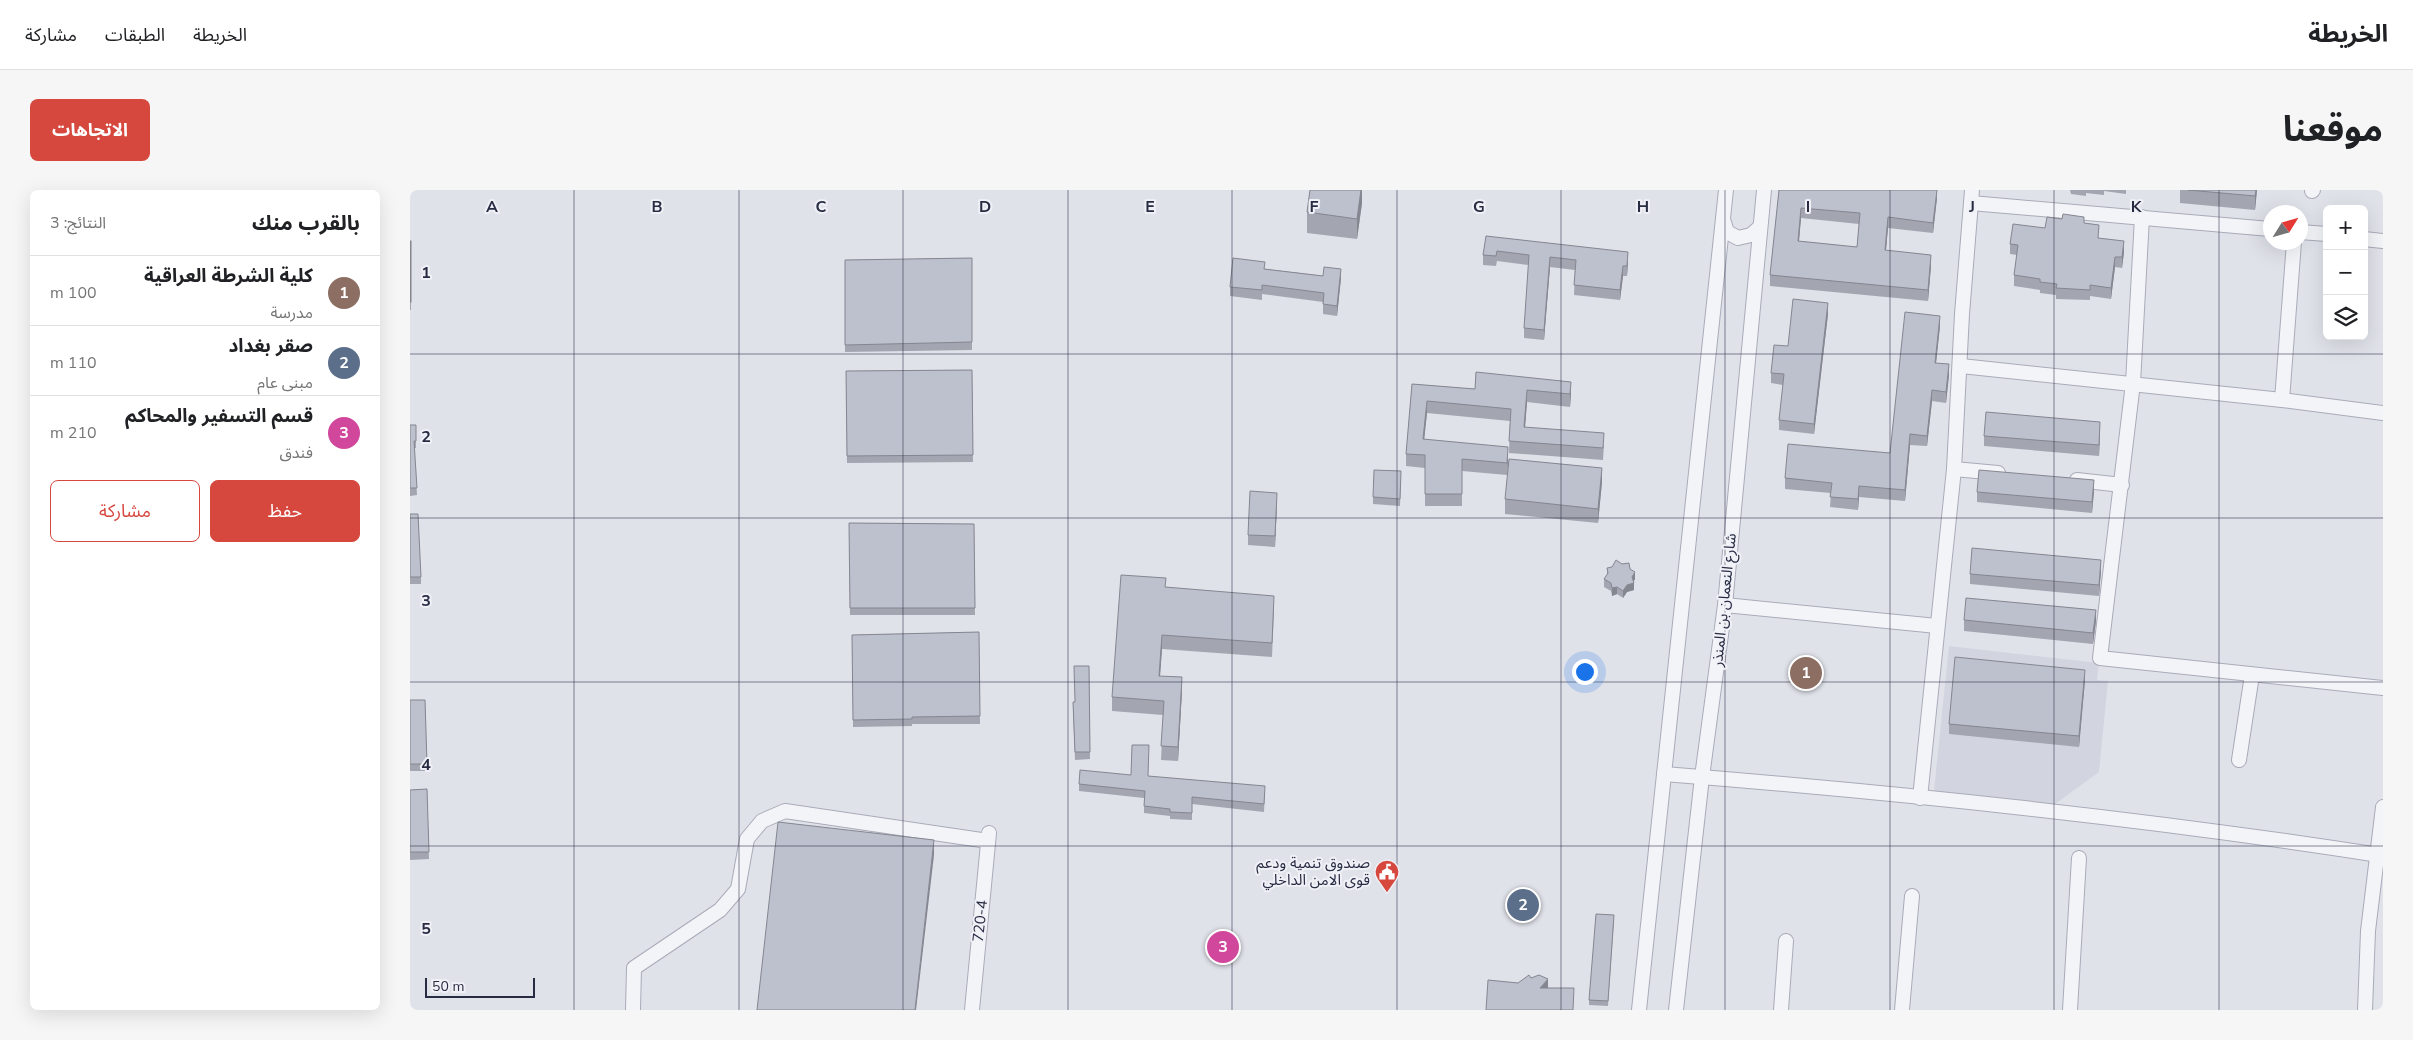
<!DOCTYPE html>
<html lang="ar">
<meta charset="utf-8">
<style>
:root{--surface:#fff;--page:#f6f6f6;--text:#202124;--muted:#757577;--line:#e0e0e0;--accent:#d6473e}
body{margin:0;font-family:"Nunito Sans","Noto Sans Arabic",sans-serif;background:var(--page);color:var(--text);direction:rtl}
.controls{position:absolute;right:15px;top:15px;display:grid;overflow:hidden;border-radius:8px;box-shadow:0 5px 20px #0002}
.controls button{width:45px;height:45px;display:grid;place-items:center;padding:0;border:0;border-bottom:1px solid var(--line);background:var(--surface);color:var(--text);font:25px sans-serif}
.compass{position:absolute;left:1853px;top:15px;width:45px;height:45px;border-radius:50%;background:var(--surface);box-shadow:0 5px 20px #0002;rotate:53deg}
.scale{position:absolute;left:15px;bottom:12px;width:110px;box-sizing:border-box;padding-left:5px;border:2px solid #282c43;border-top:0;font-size:14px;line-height:18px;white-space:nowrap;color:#282c43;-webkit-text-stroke:4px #f0f1f7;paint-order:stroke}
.you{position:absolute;left:1174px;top:481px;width:18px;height:18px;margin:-12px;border:4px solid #fff;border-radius:50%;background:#1a73e8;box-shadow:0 0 0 8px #1a73e833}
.badge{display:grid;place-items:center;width:32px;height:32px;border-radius:50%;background:var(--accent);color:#fff;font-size:16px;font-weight:700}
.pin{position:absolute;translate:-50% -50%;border:2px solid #fff;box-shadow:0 1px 5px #0006}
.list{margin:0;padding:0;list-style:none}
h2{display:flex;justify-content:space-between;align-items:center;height:65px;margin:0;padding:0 20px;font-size:21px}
h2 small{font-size:16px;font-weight:400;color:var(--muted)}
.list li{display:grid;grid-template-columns:32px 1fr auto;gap:15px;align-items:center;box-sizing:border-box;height:70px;padding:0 20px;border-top:1px solid var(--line)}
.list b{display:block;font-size:19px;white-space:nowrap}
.list p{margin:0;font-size:16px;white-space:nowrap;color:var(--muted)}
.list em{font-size:16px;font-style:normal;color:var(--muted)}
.actions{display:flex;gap:10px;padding:15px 20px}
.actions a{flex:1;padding:11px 0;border:1px solid var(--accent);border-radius:8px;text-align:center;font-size:18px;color:var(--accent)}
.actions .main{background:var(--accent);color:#fff}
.icon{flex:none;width:28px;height:28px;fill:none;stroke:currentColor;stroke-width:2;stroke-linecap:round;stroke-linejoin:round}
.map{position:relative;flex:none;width:1973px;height:820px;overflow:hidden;direction:ltr;border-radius:8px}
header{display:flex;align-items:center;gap:30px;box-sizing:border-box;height:70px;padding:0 25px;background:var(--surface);border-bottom:1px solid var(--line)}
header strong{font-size:24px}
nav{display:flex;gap:28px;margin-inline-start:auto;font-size:18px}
.intro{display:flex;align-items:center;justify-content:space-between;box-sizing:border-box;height:120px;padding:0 30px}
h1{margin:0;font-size:35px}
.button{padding:12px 22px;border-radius:8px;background:var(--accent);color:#fff;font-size:18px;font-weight:700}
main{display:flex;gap:30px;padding:0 30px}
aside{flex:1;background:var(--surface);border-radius:8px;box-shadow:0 5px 20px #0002}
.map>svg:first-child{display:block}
</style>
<header>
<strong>الخريطة</strong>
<nav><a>الخريطة</a><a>الطبقات</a><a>مشاركة</a></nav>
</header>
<div class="intro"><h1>موقعنا</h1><a class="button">الاتجاهات</a></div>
<main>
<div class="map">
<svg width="1973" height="820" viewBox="0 0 1973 820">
<rect width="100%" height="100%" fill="#e0e2ea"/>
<path fill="#d2d4df" d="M1539,456L1689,473L1687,490L1698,491L1689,582L1645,614L1524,601Z"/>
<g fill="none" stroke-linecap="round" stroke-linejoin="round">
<defs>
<g id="street">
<path d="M1902,1L1903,0"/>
<path d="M1561,13L1860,39"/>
<path d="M1732,27L1723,193L1690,468L1973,498"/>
<path d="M1313,29L1317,42L1328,48L1341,45L1350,37"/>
<path d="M1890,42L1917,44"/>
<path d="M1954,49L1973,51"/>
<path d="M1551,176L1872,210L1973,223"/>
<path d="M1872,210L1884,52"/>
<path d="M1544,279L1588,283"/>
<path d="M1667,290L1712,295"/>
<path d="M1315,415L1527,436"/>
<path d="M1829,570L1842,485"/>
<path d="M1254,584C1493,603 1732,628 1969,665"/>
<path d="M1510,608L1544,279L1552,124L1562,0"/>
<path d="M223,820L224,778L310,720L328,699L337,649L352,631L375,621L578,651"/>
<path d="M562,820L579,643"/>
<path d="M1229,820L1316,0"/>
<path d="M1266,820L1292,587L1315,415L1354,0"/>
<path d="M1371,820L1376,751"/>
<path d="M1492,820L1502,706"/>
<path d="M1660,820L1669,668"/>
<path d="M1955,820L1958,741L1973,617"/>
</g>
</defs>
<use href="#street" stroke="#a9abb8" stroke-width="16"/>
<use href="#street" stroke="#f3f4f8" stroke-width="14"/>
</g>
<g fill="#a3a5b0" fill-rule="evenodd">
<path d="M952,0V13L947,49L897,43V22Z"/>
<path d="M1369,0L1527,8L1523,43L1478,38L1476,60L1521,76L1518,111L1360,96V85ZM1391,28L1449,34L1447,57L1389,51Z"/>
<path d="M1660,0H1716V4L1694,1V5L1676,3V6L1661,4Z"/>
<path d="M1770,0H1847L1845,20L1770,13Z"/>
<path d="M1674,33L1689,48L1714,62L1712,78L1705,77L1701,109L1680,106V110L1646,109V105L1630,103V100L1604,96V85L1607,65L1600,64V54L1635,38Z"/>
<path d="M1076,46L1218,72L1217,86H1213L1210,110L1164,105L1165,80L1140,77L1134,150L1114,148V138L1119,75L1087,71L1086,76L1073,75V65Z"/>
<path d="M0,51L1,112V120H0Z"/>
<path d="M562,68V160L435,162V70Z"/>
<path d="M855,79L931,88L927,126L913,124V112L852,104V110L820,106V97Z"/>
<path d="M1418,124L1404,244L1369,240V230L1373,195L1361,193V183L1378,156Z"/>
<path d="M1530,136L1526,173L1539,185L1536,213L1522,211L1517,256L1500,255L1495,311L1449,307L1448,320L1420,317L1421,303L1375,299V288L1480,263Z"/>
<path d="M562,180L563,272L437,273L436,181Z"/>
<path d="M1066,182L1161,204L1160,217L1117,212L1115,238L1194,255L1193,270L1099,263L1100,231L1017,223L1014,249L1098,269L1097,285L1052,281V316H1015V278L996,276V264L1002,194L1065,199Z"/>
<path d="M0,235H6V258H4L7,305L0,306Z"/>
<path d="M1690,242L1689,266L1574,256V246Z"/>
<path d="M991,289L990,316L963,314V307Z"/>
<path d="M1192,292L1188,333L1095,324V309Z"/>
<path d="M1684,301L1682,323L1567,312V302Z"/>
<path d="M867,313L865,357L838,355V345Z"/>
<path d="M0,324L11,387V394H0Z"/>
<path d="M439,333L564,334L565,425H440Z"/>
<path d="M1197,378L1220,379L1225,389L1223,392L1224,400L1217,402L1213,408L1207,404L1202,406L1201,401L1194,397V389L1197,385Z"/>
<path d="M1691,380L1689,406L1560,394V384Z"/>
<path d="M756,397L864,420L862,467L752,459L750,486L772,501L768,571L751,570L753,525L702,521V507Z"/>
<path d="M1554,430L1686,431L1683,454L1554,441Z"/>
<path d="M569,442L570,534H502V536L443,537L442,445Z"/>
<path d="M679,476L680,569L665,570L663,520L665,512Z"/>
<path d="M1675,490L1669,557L1539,544V534Z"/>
<path d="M0,510H15L17,581H0Z"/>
<path d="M721,585L738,586L855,603L854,622L782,614V630L760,629V626L734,623V608L669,601V594Z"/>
<path d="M17,599L19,669L0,670V600Z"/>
<path d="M1204,730L1198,816L1179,815V810Z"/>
</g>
<g fill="#848690">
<path d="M951,0H952V13L947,49V29Z"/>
<path d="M1527,0V8L1523,43V33Z"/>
<path d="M1846,0H1847L1845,20V6Z"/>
<path d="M1391,18V28L1388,62V51Z"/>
<path d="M1478,27V38L1475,71V60Z"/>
<path d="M1714,51V62L1712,78V67Z"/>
<path d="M1218,62V72L1217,86V76Z"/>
<path d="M1521,65V76L1518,111V100Z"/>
<path d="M1140,67V77L1134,150V140Z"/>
<path d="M1705,67V77L1701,109V98Z"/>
<path d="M1213,76V86L1210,110V100Z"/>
<path d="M931,79V88L927,126V116Z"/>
<path d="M1418,113V124L1404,244V234Z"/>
<path d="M1530,126V136L1525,183V173Z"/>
<path d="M1539,174V185L1536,213V202Z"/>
<path d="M1161,192V204L1160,217V204Z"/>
<path d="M1117,200V212L1114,250V237Z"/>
<path d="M1522,200V211L1517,256V246Z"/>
<path d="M1017,211V223L1013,261V249Z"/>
<path d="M1690,232V242L1689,266V255Z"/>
<path d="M1500,244V255L1495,311V300Z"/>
<path d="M1098,257V269L1097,285V273Z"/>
<path d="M1192,278V292L1188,333V319Z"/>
<path d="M1684,290V301L1682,323V312Z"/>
<path d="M1449,296V307L1448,320V309Z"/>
<path d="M867,303V313L865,357V346Z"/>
<path d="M1691,370V380L1689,406V395Z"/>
<path d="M1225,382V389L1223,393H1224V400L1217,402L1213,408V401Z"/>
<path d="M1207,397V404L1202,406V398Z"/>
<path d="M1686,420V431L1683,454V443Z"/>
<path d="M752,445V459L749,499V486Z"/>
<path d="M1675,480V490L1669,557V546Z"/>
<path d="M772,487V501L768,571V557Z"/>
<path d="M524,650V665L506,820H505Z"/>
<path d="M1138,789V799L1130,798Z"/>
</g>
<g fill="#bdc0cd" stroke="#848690" fill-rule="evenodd">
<path d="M900,0H951L947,29L897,22Z"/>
<path d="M1369,0H1527L1523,33L1478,27L1475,60L1521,65L1518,100L1360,85ZM1391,18L1450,23L1447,57L1388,51Z"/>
<path d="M1778,0H1846L1845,6Z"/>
<path d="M1653,24L1674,27V33L1689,35L1688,48L1714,51L1712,67H1705L1701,98L1680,95V100L1646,98L1647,94L1630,92V89L1604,85L1608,55L1600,54L1603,34L1635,38L1637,27L1652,29Z"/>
<path d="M1076,46L1218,62L1217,76H1213L1210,100L1164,95L1166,70L1140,67L1134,140L1114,138L1119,65L1087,61L1086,66L1073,65Z"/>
<rect x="0" y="51" width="1" height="61"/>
<path d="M562,68V152L435,155V70Z"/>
<path d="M823,68L855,72L854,79L913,86L914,77L931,79L927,116L913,114L914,103L852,95V100L820,97Z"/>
<path d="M1383,109L1418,113L1404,234L1369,230L1374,184L1361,183L1364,155L1378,156Z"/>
<path d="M1495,122L1530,126L1525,173L1539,174L1536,202L1522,200L1517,246L1500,244L1495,300L1449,296L1448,309L1420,307L1422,293L1375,288L1378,254L1480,263Z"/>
<path d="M562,180L563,265L437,266L436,181Z"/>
<path d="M1066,182L1161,192L1160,204L1117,200L1114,237L1194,243L1193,258L1099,251L1101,219L1017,211L1013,249L1098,257L1097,273L1052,269V304H1015V265L996,264L1002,194L1065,199Z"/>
<path d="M1576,222L1690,232L1689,255L1574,246Z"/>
<path d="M0,235H6V251H4L7,298H0Z"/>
<path d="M1099,269L1192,278L1188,319L1095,309Z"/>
<path d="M964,280L991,281L990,309L963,307Z"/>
<path d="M1569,280L1684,290L1682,312L1567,302Z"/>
<path d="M840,301L867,303L865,346L838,345Z"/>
<path d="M0,324H8L11,387H0Z"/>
<path d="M439,333L564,334L565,418H440Z"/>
<path d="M1562,358L1691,370L1689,395L1560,384Z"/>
<path d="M1206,370L1212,374L1219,373L1220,379L1225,382L1222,387L1224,393L1217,395L1213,401L1207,397L1202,398L1201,393L1194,389L1198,383L1197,378L1202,377Z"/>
<path d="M711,385L756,388L755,397L864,406L862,453L752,445L749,486L772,487L768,557L751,556L754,511L702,507Z"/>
<path d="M1556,408L1686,420L1683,443L1554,430Z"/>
<path d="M569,442L570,526L502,527V529L443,530L442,445Z"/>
<path d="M1545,467L1675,480L1669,546L1539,534Z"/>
<path d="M664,476H679L680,562H665L663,512H665Z"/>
<path d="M0,510H15L17,574H0Z"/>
<path d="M722,555H739L738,586L855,596L854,614L782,607V623L760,622V619L734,616L735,601L669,594L670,580L721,585Z"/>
<path d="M17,599L19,662H0V600Z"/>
<path d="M368,632L524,650L505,820H347Z"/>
<path d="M1186,724L1204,725L1198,811L1179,810Z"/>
<path d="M1119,785L1121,788L1129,785L1138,789L1130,798H1164L1163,820H1076L1078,790L1108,793Z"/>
</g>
<path fill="none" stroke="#282c43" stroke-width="1" stroke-opacity="0.55" d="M164,0V820M329,0V820M493,0V820M658,0V820M822,0V820M987,0V820M1151,0V820M1315,0V820M1480,0V820M1644,0V820M1809,0V820M0,164H1973M0,328H1973M0,492H1973M0,656H1973"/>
<defs>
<symbol id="civic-pin" viewBox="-11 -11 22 30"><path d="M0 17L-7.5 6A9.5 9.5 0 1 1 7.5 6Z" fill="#d6473e" stroke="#f0f1f7"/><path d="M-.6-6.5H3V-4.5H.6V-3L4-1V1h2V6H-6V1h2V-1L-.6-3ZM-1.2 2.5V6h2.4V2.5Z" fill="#fff"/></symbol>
</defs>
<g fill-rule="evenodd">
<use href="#civic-pin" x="963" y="668" width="28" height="38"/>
</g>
<g text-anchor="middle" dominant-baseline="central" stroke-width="4" stroke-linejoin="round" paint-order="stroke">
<g font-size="15" fill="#282c43" stroke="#f0f1f7">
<text transform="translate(1314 410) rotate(-84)">شارع النعمان بن المنذر</text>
<text transform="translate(570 731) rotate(-84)">720-4</text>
</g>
<g font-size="15" fill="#282c43" stroke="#f0f1f7" text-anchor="end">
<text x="960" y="673">صندوق تنمية ودعم<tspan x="960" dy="17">قوى الامن الداخلي</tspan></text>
</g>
</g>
<g font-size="16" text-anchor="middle" font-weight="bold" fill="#282c43" stroke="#f0f1f7" stroke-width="4" stroke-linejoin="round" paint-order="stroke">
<text x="82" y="22">A</text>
<text x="247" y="22">B</text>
<text x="411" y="22">C</text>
<text x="575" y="22">D</text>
<text x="740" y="22">E</text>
<text x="904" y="22">F</text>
<text x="1069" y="22">G</text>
<text x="1233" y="22">H</text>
<text x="1398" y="22">I</text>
<text x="1562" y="22">J</text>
<text x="1726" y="22">K</text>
<text x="16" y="88">1</text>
<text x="16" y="252">2</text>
<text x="16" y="416">3</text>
<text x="16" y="580">4</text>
<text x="16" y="744">5</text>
</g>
</svg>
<div class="controls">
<button>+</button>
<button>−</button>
<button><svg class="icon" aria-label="layers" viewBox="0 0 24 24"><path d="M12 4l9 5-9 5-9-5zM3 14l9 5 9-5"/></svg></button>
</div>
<svg class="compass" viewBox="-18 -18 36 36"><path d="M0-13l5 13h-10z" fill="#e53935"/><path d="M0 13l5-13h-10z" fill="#757577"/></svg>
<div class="scale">50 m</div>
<div class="you"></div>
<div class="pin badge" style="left:1396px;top:483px;background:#8d6e63">1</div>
<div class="pin badge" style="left:1113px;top:715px;background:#5c6f8a">2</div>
<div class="pin badge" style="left:813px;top:757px;background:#d1479c">3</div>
</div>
<aside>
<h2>بالقرب منك<small>النتائج: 3</small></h2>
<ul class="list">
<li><span class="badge" style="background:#8d6e63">1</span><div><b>كلية الشرطة العراقية</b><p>مدرسة</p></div><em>100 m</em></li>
<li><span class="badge" style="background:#5c6f8a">2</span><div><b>صقر بغداد</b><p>مبنى عام</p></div><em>110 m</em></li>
<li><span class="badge" style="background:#d1479c">3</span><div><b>قسم التسفير والمحاكم</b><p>فندق</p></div><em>210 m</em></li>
</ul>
<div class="actions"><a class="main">حفظ</a><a>مشاركة</a></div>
</aside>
</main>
